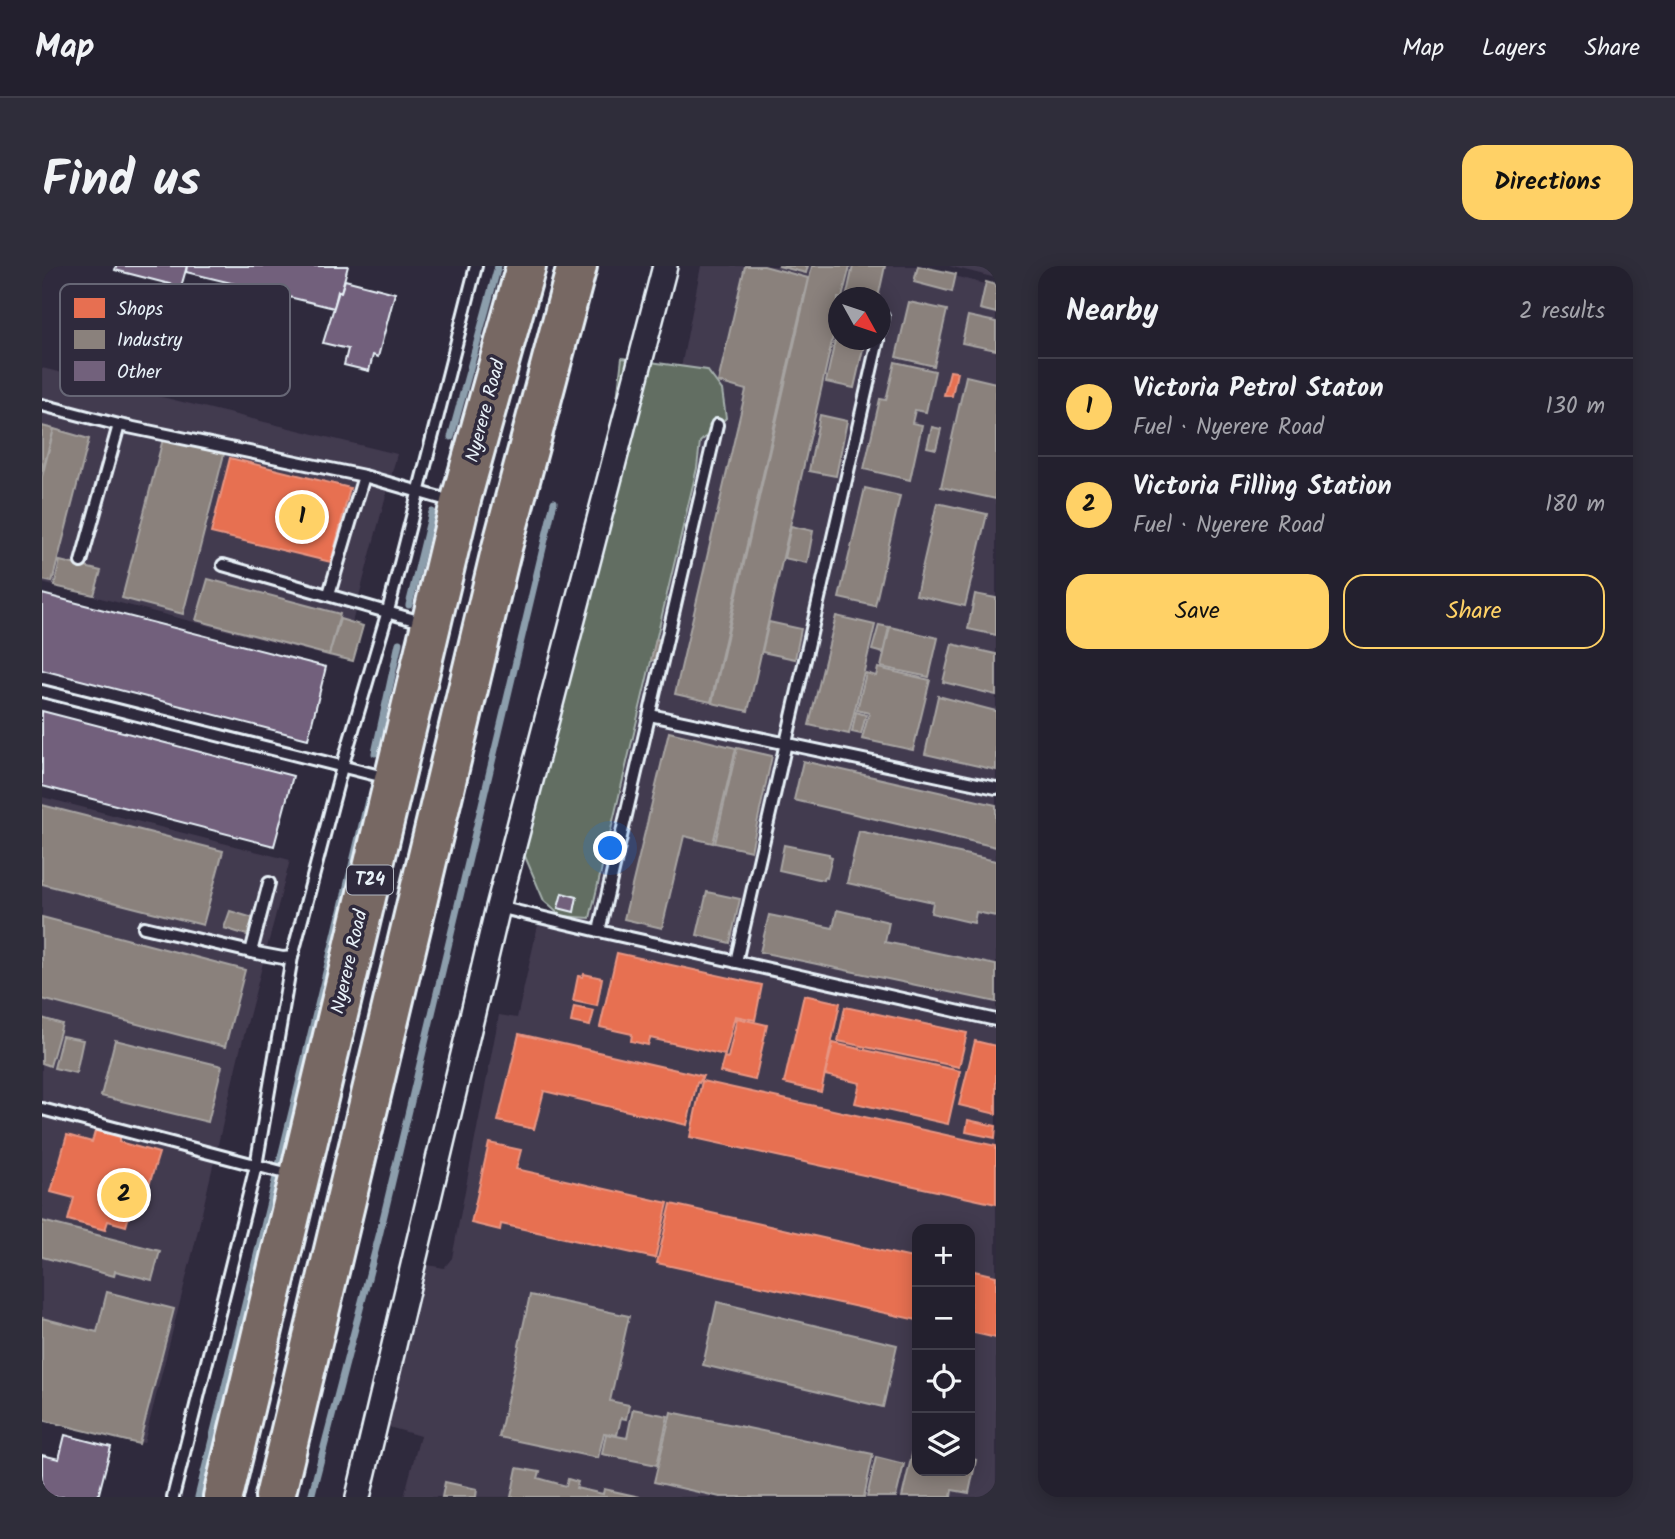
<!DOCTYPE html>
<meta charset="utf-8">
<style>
:root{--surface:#23202e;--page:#2f2d3a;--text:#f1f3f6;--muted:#a3a3aa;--line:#403e4a;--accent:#ffd166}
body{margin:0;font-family:Kalam,sans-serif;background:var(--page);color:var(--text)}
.controls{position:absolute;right:21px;bottom:21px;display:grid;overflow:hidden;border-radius:14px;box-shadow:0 4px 18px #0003}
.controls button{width:63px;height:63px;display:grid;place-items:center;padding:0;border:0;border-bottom:2px solid var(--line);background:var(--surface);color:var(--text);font:35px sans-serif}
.compass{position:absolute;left:786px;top:21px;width:63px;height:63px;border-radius:50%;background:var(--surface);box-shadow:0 4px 18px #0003;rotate:130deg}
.you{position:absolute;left:569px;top:583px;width:24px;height:24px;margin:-18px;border:5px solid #fff;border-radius:50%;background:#1a73e8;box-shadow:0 0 0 10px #1a73e833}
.badge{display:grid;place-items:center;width:46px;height:46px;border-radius:50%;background:var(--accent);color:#111;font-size:23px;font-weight:700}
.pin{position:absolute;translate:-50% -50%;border:4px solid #fff;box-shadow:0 2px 7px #0006}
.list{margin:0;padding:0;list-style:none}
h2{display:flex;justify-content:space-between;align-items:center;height:91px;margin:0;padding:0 28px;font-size:30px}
h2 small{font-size:23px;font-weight:400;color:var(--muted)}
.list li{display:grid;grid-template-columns:46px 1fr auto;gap:21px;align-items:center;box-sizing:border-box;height:98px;padding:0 28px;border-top:2px solid var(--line)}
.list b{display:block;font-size:26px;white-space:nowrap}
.list p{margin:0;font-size:23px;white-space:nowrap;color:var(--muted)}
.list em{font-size:23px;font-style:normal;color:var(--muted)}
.actions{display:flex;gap:14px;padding:21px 28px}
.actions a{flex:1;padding:16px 0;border:2px solid var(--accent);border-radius:21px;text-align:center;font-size:24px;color:var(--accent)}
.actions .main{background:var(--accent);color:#111}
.icon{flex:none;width:38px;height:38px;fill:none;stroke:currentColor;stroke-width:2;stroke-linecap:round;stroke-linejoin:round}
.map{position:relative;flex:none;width:954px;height:1231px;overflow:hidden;border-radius:21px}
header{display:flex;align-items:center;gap:42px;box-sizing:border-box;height:98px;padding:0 35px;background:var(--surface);border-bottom:2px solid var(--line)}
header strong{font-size:33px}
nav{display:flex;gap:38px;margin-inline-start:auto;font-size:24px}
.intro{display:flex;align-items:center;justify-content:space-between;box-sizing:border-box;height:168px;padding:0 42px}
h1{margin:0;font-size:49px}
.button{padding:18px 32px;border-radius:21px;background:var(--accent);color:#111;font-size:24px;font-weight:700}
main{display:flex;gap:42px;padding:0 42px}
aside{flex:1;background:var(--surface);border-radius:21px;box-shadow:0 4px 18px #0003}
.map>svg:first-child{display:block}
</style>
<header>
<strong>Map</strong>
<nav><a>Map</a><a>Layers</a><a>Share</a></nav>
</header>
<div class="intro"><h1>Find us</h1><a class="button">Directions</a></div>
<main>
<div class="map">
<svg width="954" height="1231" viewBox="0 0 954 1231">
<rect width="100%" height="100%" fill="#2f2a3d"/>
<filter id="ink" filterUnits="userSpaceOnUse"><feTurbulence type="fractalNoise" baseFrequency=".0143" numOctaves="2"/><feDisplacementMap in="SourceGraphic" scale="14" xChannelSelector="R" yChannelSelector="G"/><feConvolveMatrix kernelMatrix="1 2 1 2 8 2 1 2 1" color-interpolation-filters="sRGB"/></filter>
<g filter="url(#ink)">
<g fill="#433a50" fill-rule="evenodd">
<path d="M659,0H874L954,21V1231H362L378,1170L340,1159L375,997L402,1002L410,992L457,749L475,752L496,659L528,665ZM796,32H838V74H796ZM875,963H928V1205H875Z"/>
<path d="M907,0H954V12Z"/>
<path d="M0,102L355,188L300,394L0,317Z"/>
<path d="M0,531L248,594L196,792L152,981L102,1177L0,1152Z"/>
</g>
<path fill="#626e62" stroke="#a5b0ad" stroke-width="2" d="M580,92L665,104L680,124L684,152L658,176L655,202L548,652L519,650L502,635L482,588L505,488L574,142Z"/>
<g fill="#e76f51" stroke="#e79683" stroke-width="2">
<path d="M908,105L915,106L910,130L902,129Z"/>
<path d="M188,192L308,222L289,296L169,267Z"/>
<path d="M575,687L720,719L713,754L693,750L683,789L608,772L606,779L589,775L590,768L558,761Z"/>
<path d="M542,708L560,712L555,740L531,735L536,710L541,711Z"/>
<path d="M762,729L798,737L779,826L742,817Z"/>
<path d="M532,741L552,745L548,760L529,756Z"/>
<path d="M803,741L925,767L917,801L796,775Z"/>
<path d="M695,752L725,759L713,814L678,806L682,791L686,792Z"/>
<path d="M477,768L661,810L657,817L655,816L645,859L502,825L492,863L456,855Z"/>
<path d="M933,775L954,780V848L917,839Z"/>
<path d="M791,777L918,805L906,858L813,837L818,817L783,809Z"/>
<path d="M660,815L954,880V938L648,871Z"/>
<path d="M926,854L954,860L953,872L924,866Z"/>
<path d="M54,862L79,869L77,876L117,887L108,916L98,913L84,960L66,955L63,964L26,954L32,932L9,926L25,869L50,876Z"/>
<path d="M447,877L479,884L474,903L626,937L613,992L459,958L458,964L429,957Z"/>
<path d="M629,938L875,993V1054L615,997Z"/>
<path d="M928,1004L954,1010V1072L928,1066Z"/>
</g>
<g fill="#8a817c" stroke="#a6a3a1" stroke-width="2">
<path d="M703,0H722L766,12L669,436L633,428L704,124L676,116Z"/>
<path d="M736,0H766L764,7Z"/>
<path d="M770,0H808L800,32H796V49L706,445L670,437Z"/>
<path d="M811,0H843L836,32H804Z"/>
<path d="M876,0L914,8L910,26L872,16Z"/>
<path d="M944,16L954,19V47L938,43Z"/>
<path d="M867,36L905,44L892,100L854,91Z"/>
<path d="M926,50L954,56V84L920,77Z"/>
<path d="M796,61V74H823L812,122L784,116Z"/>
<path d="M853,96L893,105L884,146L873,144L870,157L880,159L868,214L822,203L838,133L844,134Z"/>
<path d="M924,110L954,117V233L899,221Z"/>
<path d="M778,149L805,155L794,210L767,205Z"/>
<path d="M0,160L12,163L0,206Z"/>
<path d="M890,161L899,163L894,183L885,181Z"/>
<path d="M12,163L47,173L10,316L0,314V211Z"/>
<path d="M121,173L182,188L141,348L80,332Z"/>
<path d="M823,222L858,230L833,340L797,332Z"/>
<path d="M895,237L945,248L923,340L874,329Z"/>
<path d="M749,260L771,265L765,297L742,292Z"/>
<path d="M18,295L59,305L52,329L12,320Z"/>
<path d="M166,313L298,348L287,389L154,354Z"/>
<path d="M933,328L954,332V369L926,363Z"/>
<path d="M794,350L833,359L807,468L767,459Z"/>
<path d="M298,353L321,360L311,395L287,389Z"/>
<path d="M727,356L759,363L753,393L720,386Z"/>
<path d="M837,359L847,361L841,387L830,384Z"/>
<path d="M848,361L896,372L887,411L839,401Z"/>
<path d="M614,373L624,375L618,396L609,394Z"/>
<path d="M910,378L954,388V429L901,416Z"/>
<path d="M836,402L888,414L871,484L820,473L827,447L815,444L824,407L834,410Z"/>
<path d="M896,430L954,445V504L883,488Z"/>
<path d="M814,446L824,449L819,468L810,466Z"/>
<path d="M627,466L694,482L671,577L642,570L620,662L582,653Z"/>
<path d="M695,482L730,490L709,585L673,577Z"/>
<path d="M761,495L954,539V581L752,534Z"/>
<path d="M0,539L181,585L161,659L0,618Z"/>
<path d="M817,565L954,595V650L934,646L932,657L889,647L891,636L805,617Z"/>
<path d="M742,579L787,588V590L790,591L785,612L782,611L781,614L737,604Z"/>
<path d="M665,626L698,633L688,677L655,669Z"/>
<path d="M795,644L847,656L843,676L954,699V736L718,686L727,649L791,662Z"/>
<path d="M188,645L211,652L205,669L182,662Z"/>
<path d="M0,651L203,704L183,781L0,733Z"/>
<path d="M0,752L20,758L8,800L0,797Z"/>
<path d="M20,770L41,774L34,807L12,802Z"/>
<path d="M73,774L180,800L166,856L59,830Z"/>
<path d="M0,955L118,985L110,1014L73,1005L72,1010L0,991Z"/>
<path d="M65,1026L132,1043L97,1178L0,1154V1052L55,1066Z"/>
<path d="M488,1029L587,1050L568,1135L587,1139L584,1153L579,1152L575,1169L562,1167L556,1192L457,1171Z"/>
<path d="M675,1036L855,1079L841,1141L661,1099Z"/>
<path d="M591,1143L626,1150L615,1199L560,1188L564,1168L585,1172Z"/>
<path d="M629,1146L831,1188L822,1231H678L612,1216Z"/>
<path d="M872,1180H875V1205H928V1192L934,1194L927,1227L910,1224L909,1231H860Z"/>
<path d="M834,1191L862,1198L854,1231H825Z"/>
<path d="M475,1202L498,1206L496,1212L524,1220L526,1213L536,1216L534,1222L561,1228L562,1223L598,1231H469Z"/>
<path d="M403,1216L435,1223L434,1231H400Z"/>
</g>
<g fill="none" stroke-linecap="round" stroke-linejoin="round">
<g stroke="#8c9eac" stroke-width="7">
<path d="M409,171L456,0"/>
<path d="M367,339L390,246"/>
<path d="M333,487L357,377"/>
<path d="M156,1231L326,534"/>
<path d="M269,1231L337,970L512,236"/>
</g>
</g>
<g fill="#72617c" stroke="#e8f1f8" stroke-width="2">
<path d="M74,0H145L139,21L73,4Z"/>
<path d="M145,0H306L299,26L296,25L292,42L144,6Z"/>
<path d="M303,14L353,27L336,91L331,89L327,105L302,99L306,83L281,77L297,25L299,26Z"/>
<path d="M0,328L284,401L266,473L0,404Z"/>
<path d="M0,445L251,510L232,580L0,520Z"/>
<path d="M520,627L535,631L532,646L516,642Z"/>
<path d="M23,1169L69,1181L56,1231H0V1189L17,1193Z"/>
</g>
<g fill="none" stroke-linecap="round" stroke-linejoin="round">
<defs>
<g id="lane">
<path d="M838,64L841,51"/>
<path d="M0,139L77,159L322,210L412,236"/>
<path d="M39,296L77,159"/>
<path d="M181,299L383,357"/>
<path d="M287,328L322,210"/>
<path d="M0,425L346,512"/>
<path d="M608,449L954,522"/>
<path d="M456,641L557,665L954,754"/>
<path d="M102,661L209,686L241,692L250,691L300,501L346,345L434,0"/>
<path d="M557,665L675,159"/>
<path d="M209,686L227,617"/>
<path d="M694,696L836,74"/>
<path d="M0,843L251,909"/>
<path d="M131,1231L214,900L250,691"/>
</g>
<path id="street" d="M316,1231L456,641L623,0"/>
<g id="highway">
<path d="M181,1231L418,237L484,0"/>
<path d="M233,1231L458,289L535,0"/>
</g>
</defs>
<use href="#lane" stroke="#e8f1f8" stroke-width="16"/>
<use href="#street" stroke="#e8f1f8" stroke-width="28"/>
<use href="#highway" stroke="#e8f1f8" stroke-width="44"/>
<use href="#lane" stroke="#2f2a3d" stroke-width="10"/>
<use href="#street" stroke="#2f2a3d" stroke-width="23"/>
<use href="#highway" stroke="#776864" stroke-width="38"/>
</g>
</g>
<g text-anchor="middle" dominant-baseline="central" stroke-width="7" stroke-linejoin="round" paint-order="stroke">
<rect fill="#2f2a3d" stroke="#b0b5c0" stroke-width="2" x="305" y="599.5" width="46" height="29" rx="5"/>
<g font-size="18" font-weight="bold" fill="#e8f1f8">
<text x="328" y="614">T24</text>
</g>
<g font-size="19" fill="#e8f1f8" stroke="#2f2a3d">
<text transform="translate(444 145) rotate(-75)">Nyerere Road</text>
<text transform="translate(308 696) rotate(-77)">Nyerere Road</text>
</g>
</g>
<rect x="18" y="18" width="230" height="112" rx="10" fill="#2f2a3d" stroke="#666675" stroke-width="2"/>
<rect x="32" y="32" width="31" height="20" fill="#e76f51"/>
<rect x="32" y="64" width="31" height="19" fill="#8a817c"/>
<rect x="32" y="95" width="31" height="20" fill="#72617c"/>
<g font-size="19" fill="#e8f1f8">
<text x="75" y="49">Shops</text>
<text x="75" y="80">Industry</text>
<text x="75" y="112">Other</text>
</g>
</svg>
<div class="controls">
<button>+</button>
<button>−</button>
<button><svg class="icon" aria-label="locate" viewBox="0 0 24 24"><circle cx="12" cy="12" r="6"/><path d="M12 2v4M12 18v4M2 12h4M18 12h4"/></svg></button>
<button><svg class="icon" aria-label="layers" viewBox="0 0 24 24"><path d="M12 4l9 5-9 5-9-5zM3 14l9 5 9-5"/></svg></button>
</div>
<svg class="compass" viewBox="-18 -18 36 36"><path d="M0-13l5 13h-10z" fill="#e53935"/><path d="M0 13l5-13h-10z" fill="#a3a3aa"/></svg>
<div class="you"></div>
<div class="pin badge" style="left:260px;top:251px">1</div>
<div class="pin badge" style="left:82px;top:929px">2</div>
</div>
<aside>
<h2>Nearby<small>2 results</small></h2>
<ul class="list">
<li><span class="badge">1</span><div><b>Victoria Petrol Staton</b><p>Fuel · Nyerere Road</p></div><em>130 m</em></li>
<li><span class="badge">2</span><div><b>Victoria Filling Station</b><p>Fuel · Nyerere Road</p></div><em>180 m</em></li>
</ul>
<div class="actions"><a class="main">Save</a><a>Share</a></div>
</aside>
</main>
